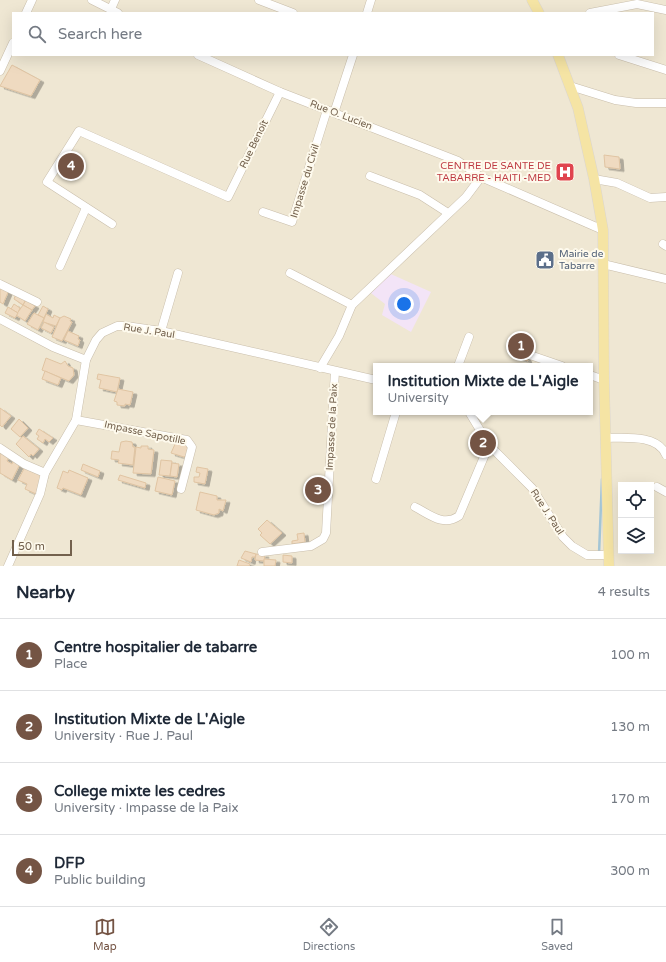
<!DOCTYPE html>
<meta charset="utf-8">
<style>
:root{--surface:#fff;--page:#f2f2f3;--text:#1f2937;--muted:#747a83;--line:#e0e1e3;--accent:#745444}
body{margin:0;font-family:"Varela Round",sans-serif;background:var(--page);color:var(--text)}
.controls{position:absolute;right:12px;bottom:12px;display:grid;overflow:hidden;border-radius:0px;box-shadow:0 4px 16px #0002}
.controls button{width:36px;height:36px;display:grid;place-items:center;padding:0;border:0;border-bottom:1px solid var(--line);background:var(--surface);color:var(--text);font:20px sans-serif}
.scale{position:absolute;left:12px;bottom:10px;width:60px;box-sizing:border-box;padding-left:4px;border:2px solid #73614d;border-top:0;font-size:11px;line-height:14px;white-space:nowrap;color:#73614d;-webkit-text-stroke:3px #fefaed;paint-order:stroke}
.you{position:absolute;left:404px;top:304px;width:14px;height:14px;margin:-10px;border:3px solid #fff;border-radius:50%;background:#1a73e8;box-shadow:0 0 0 6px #1a73e833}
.badge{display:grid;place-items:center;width:26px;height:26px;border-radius:50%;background:var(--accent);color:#fff;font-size:13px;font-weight:700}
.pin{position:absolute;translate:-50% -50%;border:2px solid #fff;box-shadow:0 1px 4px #0006}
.popup{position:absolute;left:373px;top:363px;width:220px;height:52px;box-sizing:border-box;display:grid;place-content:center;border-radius:0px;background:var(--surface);filter:drop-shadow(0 1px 3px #0005);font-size:13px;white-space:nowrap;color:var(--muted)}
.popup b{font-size:15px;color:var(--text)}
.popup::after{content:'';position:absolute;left:50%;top:100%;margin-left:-8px;border:8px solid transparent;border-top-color:var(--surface)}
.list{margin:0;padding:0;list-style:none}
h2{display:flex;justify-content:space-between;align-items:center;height:52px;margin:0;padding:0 16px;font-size:17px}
h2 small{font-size:13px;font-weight:400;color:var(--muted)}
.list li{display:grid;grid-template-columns:26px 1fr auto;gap:12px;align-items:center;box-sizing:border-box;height:72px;padding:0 16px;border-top:1px solid var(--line)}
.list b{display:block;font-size:15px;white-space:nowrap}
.list p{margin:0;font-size:13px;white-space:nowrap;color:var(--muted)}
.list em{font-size:13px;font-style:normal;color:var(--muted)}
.icon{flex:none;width:22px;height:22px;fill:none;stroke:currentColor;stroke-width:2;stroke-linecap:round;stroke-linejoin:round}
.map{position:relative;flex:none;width:666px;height:566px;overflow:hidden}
.search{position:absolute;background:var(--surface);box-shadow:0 4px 16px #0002;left:12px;right:12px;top:12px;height:44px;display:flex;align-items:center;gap:10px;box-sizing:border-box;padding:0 14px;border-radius:0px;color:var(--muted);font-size:15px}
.sheet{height:340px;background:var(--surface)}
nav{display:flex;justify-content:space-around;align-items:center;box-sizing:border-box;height:56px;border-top:1px solid var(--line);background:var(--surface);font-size:11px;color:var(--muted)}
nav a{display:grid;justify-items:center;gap:2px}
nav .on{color:var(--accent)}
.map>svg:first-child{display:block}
</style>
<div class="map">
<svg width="666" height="566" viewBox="0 0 666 566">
<defs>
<filter id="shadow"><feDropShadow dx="4" dy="2.5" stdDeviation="0" flood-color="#0004"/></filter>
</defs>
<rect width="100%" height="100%" fill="#fbf6e7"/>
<path fill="#efe7d3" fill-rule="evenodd" d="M0,0H666V566H0ZM13,13H653V55H13ZM376,366H590V412H376ZM621,485H651V551H621Z"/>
<g fill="#f3e4f7">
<path d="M384,271L431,292L411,332L382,315L385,304L367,290Z"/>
<path d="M312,479L324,480L323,496L313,493Z"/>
</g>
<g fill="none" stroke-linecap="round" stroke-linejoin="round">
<path stroke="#a3c5d5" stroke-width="2.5" d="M599,554L602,479"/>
</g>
<g fill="#efdac0" stroke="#e0c4a2" filter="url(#shadow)">
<path d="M12,65L40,80L31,96L0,86Z"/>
<path d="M604,155L619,157L620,169L605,167Z"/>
<path d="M0,286L9,290L3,304L0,302Z"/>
<path d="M16,294L26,299L23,305L14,299Z"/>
<path d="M26,300L35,306L32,310L23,305Z"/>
<path d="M14,304L20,308L18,313L11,309Z"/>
<path d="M23,305L32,310L25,321L16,315Z"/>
<path d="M43,306L48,309L44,318L38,315Z"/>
<path d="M8,307L18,313L15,318L5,313Z"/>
<path d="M34,313L44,318L38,330L27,324Z"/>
<path d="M46,314L53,318L54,315L60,318L56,326L43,322Z"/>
<path d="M64,316L71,319L70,321L72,322L62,341L52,337L60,318Z"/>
<path d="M44,322L54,327L51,333L41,328Z"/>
<path d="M68,331L79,336L78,339L80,340L78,346L64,340Z"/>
<path d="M516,333L522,334L521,339L528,344L526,356L528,361L517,357L511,337Z"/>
<path d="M46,358L61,364L65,361L68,366L73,368L74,375L69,381L42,370Z"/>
<path d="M45,371L61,378L58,385L42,379Z"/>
<path d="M98,374L120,378L117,392L99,388L101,380L97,379Z"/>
<path d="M118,389L133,392L130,405L125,404V406L117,405V402L114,401Z"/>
<path d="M0,408L11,416L2,427L0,425Z"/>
<path d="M19,419L28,428L20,437L11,429Z"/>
<path d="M39,429L53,438L49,442L45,439L43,443L37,439L39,436L36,434Z"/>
<path d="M23,436L39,449L33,456L31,454L29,457L16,444Z"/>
<path d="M126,441L132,442L133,447H135L133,465L118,463L119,460L111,459L112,451L119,452L121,442Z"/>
<path d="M176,442L181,444H186L189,453L184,457L171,453Z"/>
<path d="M141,446H148V449L154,450L151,474L133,473L136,447L141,448Z"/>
<path d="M0,452L9,457L7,461L12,464L14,459L21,462L12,480L0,473Z"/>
<path d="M161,460L172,461L170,476L159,475Z"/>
<path d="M172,463L179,464L177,477L170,476Z"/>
<path d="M83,464L100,471L98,477L81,470Z"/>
<path d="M25,467L44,475L36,494L25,489L27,484L18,480Z"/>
<path d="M197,467L208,469L205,484L194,482V477H199L200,473L196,472Z"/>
<path d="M69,470L88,478L81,495L63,488L62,490L57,488L63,471L68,473Z"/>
<path d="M120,475L146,483L145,488L118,480Z"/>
<path d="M158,477L175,481L172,495L155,491Z"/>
<path d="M200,492L217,496V500H226L223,511L219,509V513L214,515L196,510Z"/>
<path d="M267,520L282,533L270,544L260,535L262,533L258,529Z"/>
<path d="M304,533L305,542L292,544V541L298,540L297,534Z"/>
<path d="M245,551L256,554L255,557H252L251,562L241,558Z"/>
<path d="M256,554L265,555L264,561L255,560Z"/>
<path d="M283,555L292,556V563L283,562Z"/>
<path d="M264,559L276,560L275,566H264Z"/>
<path d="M239,560L250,564L249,566H237Z"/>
</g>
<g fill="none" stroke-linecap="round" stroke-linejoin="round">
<defs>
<g id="minor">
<path d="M92,0L118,13"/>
<path d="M259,0L293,13"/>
<path d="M111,9L115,0"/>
<path d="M26,13L32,0"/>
<path d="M367,13L371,0"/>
<path d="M590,13L637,4L666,10"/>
<path d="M198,55L280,92L458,161L481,177L603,230"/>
<path d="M619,55L666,70"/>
<path d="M0,71L13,43"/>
<path d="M570,86L615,100L636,103H666"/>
<path d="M334,113L353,55"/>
<path d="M370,176L420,195L448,213"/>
<path d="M594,179L617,183L650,198L666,197"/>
<path d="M263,212L292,222L327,110"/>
<path d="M112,224L47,182L79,131L228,197L280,92"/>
<path d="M663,244L666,246"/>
<path d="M603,264L666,279"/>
<path d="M60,266L86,208"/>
<path d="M290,273L352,305"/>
<path d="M0,284L37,302"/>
<path d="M0,319L53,347L86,360"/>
<path d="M161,331L178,273"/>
<path d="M527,354L562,366"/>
<path d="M458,366L469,337"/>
<path d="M320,368L339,336L352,305L466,197L481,177"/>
<path d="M590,375L604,380"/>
<path d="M469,412L489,445L532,488L563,537L572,546L587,555H607"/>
<path d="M76,420L187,440L192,447L181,489"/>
<path d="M605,438C624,438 658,434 666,455"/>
<path d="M0,448L24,464L45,473"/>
<path d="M376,479L396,412"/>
<path d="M657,487L666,492"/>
<path d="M415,507C429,514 443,527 459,516L489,445"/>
<path d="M262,552L311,546L323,539L326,533L335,371"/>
<path d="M8,566L40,494L45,473L76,420L86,360L96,340L102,333L117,326H126L161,331L376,380"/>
</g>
<g id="major">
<path d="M532,0L539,13"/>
<path d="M558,55L578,108L594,179L603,230L604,380L609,566"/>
</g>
</defs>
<use href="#minor" stroke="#c9beab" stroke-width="9"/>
<use href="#major" stroke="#dbd6d1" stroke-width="11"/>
<use href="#minor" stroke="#fff" stroke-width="8"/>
<use href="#major" stroke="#f5e4a4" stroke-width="10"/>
</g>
<defs>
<symbol id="hospital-square" viewBox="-11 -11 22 22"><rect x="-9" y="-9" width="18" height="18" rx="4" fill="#e0444e" stroke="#fefaed"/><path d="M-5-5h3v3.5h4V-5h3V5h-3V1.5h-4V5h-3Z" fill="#fff"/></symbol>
<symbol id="civic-square" viewBox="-11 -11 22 22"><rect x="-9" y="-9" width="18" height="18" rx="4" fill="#5c6f8a" stroke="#fefaed"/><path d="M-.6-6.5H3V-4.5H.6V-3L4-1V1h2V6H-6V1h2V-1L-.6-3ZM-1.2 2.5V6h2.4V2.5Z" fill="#fff"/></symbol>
</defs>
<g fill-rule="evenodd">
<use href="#hospital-square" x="554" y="161" width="22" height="22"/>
<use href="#civic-square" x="534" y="249" width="22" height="22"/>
</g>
<g text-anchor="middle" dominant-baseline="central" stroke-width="4" stroke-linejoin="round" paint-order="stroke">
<g font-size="10" fill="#73614d" stroke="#fefaed">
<text transform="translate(341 115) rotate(21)">Rue O. Lucien</text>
<text transform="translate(254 144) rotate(-64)">Rue Benoît</text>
<text transform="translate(305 181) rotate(-73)">Impasse du Civil</text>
<text transform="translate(149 331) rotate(9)">Rue J. Paul</text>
<text transform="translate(332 427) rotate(-87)">Impasse de la Paix</text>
<text transform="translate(145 433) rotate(12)">Impasse Sapotille</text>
<text transform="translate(547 512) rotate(57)">Rue J. Paul</text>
</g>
<g font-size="10" fill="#be3a42" stroke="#fefaed" text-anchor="end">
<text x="551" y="166">CENTRE DE SANTE DE<tspan x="551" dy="12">TABARRE - HAITI -MED</tspan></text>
</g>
<g font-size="10" fill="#4e5e75" stroke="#fefaed" text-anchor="start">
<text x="559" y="254">Mairie de<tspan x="559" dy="12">Tabarre</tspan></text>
</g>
</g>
</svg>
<div class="controls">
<button><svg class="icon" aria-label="locate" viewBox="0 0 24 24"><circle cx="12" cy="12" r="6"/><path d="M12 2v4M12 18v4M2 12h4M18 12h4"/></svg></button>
<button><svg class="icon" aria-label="layers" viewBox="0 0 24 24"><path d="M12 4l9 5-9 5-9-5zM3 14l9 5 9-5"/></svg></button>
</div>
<div class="scale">50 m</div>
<div class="you"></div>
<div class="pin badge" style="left:521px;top:346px">1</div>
<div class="pin badge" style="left:483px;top:443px">2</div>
<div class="popup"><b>Institution Mixte de L'Aigle</b>University</div>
<div class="pin badge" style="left:318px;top:490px">3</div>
<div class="pin badge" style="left:71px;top:166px">4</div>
<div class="search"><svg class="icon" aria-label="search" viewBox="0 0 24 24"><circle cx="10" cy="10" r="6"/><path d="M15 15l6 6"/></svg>Search here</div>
</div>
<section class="sheet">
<h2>Nearby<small>4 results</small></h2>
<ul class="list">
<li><span class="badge">1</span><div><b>Centre hospitalier de tabarre</b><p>Place</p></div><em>100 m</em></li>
<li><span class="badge">2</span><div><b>Institution Mixte de L'Aigle</b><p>University · Rue J. Paul</p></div><em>130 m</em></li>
<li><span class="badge">3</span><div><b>College mixte les cedres</b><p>University · Impasse de la Paix</p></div><em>170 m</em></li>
<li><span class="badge">4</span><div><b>DFP</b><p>Public building</p></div><em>300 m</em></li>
</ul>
</section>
<nav>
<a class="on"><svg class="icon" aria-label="map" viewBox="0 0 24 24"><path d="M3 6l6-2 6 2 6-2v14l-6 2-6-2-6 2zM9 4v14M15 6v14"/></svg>Map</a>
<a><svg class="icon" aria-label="directions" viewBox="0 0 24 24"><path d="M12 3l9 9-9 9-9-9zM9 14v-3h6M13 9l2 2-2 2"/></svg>Directions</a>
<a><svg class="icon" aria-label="saved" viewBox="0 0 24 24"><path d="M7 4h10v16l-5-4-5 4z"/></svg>Saved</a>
</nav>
